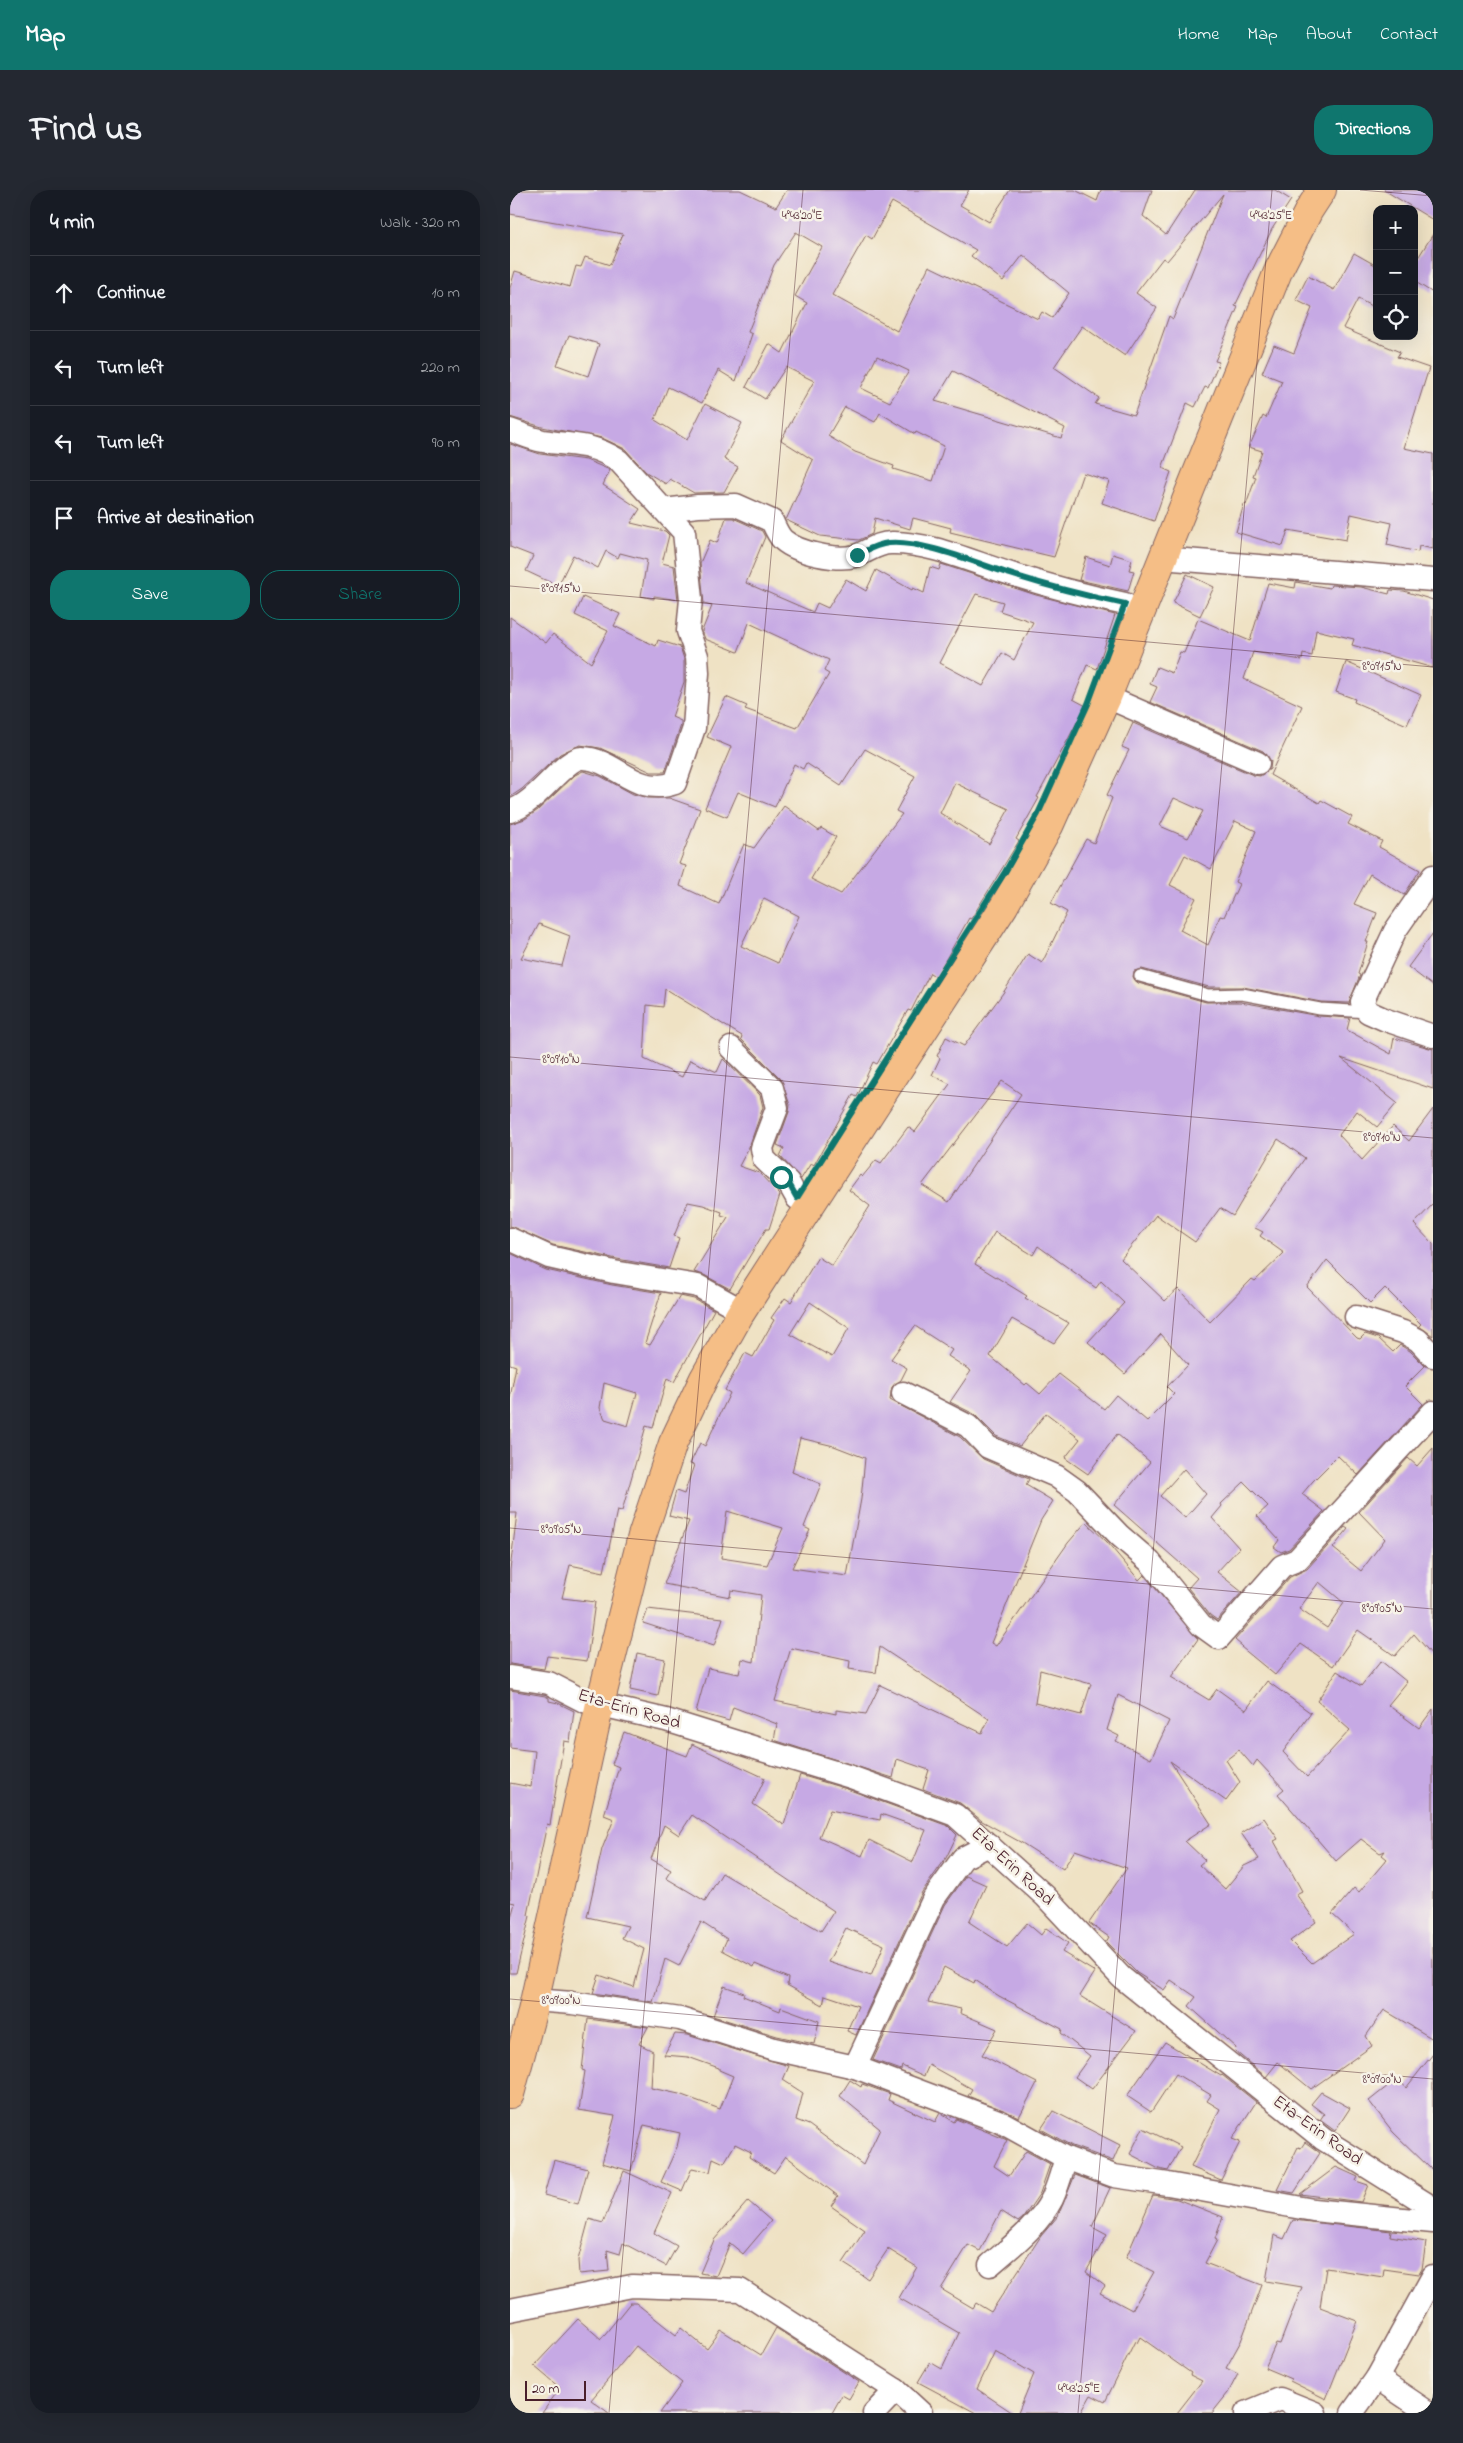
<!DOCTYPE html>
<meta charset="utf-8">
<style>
:root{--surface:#171b24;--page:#242831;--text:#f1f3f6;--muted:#9ea1a6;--line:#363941;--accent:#0f766e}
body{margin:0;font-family:"Indie Flower",sans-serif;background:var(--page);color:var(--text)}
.controls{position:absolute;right:15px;top:15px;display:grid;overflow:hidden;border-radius:10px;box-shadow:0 5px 20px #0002}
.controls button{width:45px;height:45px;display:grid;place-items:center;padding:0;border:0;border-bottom:1px solid var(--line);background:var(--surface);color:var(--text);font:25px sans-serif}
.scale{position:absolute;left:15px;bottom:12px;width:61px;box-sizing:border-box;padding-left:5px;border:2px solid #4a1f2b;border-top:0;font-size:14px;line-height:18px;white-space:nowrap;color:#4a1f2b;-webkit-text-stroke:4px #f7f3e8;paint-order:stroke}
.stop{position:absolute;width:15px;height:15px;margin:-11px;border:4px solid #0f766e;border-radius:50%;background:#fff}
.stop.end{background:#0f766e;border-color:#fff;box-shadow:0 1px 5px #0008}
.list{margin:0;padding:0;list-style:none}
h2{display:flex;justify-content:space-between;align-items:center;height:65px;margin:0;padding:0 20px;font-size:21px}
h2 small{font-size:16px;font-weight:400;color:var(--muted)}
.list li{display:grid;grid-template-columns:32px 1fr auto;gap:15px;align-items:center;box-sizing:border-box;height:75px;padding:0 20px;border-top:1px solid var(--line)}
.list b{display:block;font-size:19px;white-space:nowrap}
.list em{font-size:16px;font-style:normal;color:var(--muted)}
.actions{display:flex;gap:10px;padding:15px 20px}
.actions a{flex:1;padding:11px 0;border:1px solid var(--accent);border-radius:20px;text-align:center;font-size:18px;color:var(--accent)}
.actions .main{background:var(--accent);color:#fff}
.icon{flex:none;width:28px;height:28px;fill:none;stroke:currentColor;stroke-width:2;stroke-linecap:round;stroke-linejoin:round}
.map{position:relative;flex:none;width:923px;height:2223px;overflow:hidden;border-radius:20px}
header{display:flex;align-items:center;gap:30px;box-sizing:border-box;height:70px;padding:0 25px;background:var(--accent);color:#fff}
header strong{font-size:24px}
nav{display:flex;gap:28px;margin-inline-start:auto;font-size:18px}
.intro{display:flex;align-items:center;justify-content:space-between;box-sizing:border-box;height:120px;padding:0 30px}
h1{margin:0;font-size:35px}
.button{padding:12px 22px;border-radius:20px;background:var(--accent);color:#fff;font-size:18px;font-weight:700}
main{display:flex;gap:30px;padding:0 30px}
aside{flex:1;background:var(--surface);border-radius:20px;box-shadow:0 5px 20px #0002}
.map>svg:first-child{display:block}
</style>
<header>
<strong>Map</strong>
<nav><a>Home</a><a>Map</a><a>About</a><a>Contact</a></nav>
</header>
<div class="intro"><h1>Find us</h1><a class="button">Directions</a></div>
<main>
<aside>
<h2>4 min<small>Walk · 320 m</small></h2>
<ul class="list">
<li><svg class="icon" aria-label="ahead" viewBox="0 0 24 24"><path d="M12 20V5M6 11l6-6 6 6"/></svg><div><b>Continue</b></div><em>10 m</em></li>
<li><svg class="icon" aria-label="left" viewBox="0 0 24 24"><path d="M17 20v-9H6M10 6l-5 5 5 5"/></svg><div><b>Turn left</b></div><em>220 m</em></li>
<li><svg class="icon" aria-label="left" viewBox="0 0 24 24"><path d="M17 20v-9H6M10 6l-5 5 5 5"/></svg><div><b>Turn left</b></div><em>90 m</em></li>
<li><svg class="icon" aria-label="arrive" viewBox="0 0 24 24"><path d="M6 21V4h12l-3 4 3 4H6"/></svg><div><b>Arrive at destination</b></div></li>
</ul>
<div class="actions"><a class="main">Save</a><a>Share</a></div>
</aside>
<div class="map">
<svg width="923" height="2223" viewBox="0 0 923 2223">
<rect width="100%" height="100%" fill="#f7f3e8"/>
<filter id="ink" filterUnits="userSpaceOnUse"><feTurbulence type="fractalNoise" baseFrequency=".02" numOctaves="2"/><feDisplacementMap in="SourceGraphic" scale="10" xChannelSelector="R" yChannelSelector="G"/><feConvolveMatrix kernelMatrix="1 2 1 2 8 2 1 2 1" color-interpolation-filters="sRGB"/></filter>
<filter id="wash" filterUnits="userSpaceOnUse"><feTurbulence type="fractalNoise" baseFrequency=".0096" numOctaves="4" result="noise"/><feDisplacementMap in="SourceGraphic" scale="20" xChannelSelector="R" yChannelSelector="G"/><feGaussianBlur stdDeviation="1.12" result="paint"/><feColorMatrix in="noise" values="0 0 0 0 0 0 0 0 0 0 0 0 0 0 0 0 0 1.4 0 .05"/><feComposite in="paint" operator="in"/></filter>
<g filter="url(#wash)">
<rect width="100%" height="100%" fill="#efe2c4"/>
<g id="blocks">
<g fill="#c6a9e4" fill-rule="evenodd">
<path d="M0,0H230L266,17L277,0H459L450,15L479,32L500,0H565L587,11L591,0H642L633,26L656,45L685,0H765L781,10L762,39L725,116L728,117L705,171L709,172L698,198L695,197L685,217L677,213L652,278L661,282L644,331L592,313L599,291L573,283L544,367L440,342L441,338L403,328L400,339L365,328L362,344L349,350L310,346L276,330L303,270L271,250L304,191L276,177L255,209L236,197L259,154L272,163L297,113L285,106L312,57L286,42L264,75L256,96L238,142L242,144L226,191L208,180L192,213L158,197L145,230L177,250L195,214L232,233L214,269L228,277L214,302L184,303L160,289L156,294L136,282L115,259L92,248L32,237L0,227V98L5,81L60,97L66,76L71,77L75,67L100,75L113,44L0,24ZM713,4L663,129L659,126L624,225L585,214L589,208L544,177L572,136L615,166L647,118L626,103L653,68L657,71ZM382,12L466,60L461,66L493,91L513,65L559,103L542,128L532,122L528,129L419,76L387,141L322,105L356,45L362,49ZM59,145L89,154L78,186L47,175ZM367,166L399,181L380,212L351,198ZM443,181L555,238L551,248L425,211ZM335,217L365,232L370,223L405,244L406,242L434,256L423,291L383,279L384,276L345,262L318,246Z"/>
<path d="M874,0H923V30Z"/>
<path d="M923,44V103L904,91V74Z"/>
<path d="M844,63L867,76V119L848,109L833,138L890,162L887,167L919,178L894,258L923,264V359L909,356L908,362L877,355L882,333L841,324L836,350L778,340L773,356L726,342L734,314L736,315L746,287L743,286L752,261L739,257L753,226L756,228L772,191L752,183L764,155L784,163L802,118L786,110L798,86L824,100Z"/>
<path d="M0,254L30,264L76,270L100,280L93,295L130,319L121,333L155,341L159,345L152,373L164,376L168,410L144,406V409L131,406L137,370L110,363L108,368L96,361L88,378L63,365L48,396L16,381L23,366L0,357Z"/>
<path d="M216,328H223L252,341L255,347L236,393L303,422L307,413L318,418L336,389L356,401L366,380L402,400L403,398L414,403L420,377L429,380L431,374L526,405L605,425L587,479L577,475L563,509L576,516L527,607L529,608L506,649L509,651L461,729L459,728L426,787L420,783L401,821L398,820L367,874L363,872L347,907L343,905L304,975L301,973L291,989L270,966L274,958L267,955L279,922L280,915L271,889L231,849L232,846L155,799L153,817L137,815L134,869L172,887L180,870L207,882L213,869L250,905L253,917L239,957L229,976L249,983L270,1005L259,1039H256L220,1099L194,1085L184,1082L218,1027L211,1025L212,1022L193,1015L178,1012L164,1046L169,1048L159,1078L107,1069L43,1055L0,1036V634L15,629L28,620L65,585L73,581L90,586L123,604L138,608H159L190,619L169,674L176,676L170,696L209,714L234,654L244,658L274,616L309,641L311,638L326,647L301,689L331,704L392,624L386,621L405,586L355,559L331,596L296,573L293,579L284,574L265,617L228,602L217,627L195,618L221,557L197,547L216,507L237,516L235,519L287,538L319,484L314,481L319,470L239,433L228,462L195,449L192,441L202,416L194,414L190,373L200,350L207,353ZM466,404L493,412L490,421L523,432L504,470L492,463L473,496L430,473ZM445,593L499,619L479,654L430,623ZM254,708L289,726L268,773L231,756ZM29,734L60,746L52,776L11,768Z"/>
<path d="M603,364L622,370L619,380L624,381L618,401L569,390L576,367L600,375Z"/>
<path d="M677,384L704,397L690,426L663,413Z"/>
<path d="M786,392L820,398L821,395L851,397L879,404L880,400L894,401L923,410V478L842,455L844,449L806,440L802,466L793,464L792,470L743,462L734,489L792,516L760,585L809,613L811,610L842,627L838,634L872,651L869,657L910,680L894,705L860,684L844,714L867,723L856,752H858L848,784L850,785L839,813L811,812L733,797H699L632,779L624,781L623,787L628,793L696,812H731L809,826L840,828L837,840L881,864L884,848L923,859V899L831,868L887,913L867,937L847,921L829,945L852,970L883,936L899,951L923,919V1014L904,1034L923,1054V1146L909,1136L911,1134L875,1098L860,1113L817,1070L797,1097L847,1148L850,1149L855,1144L868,1148L883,1162L890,1155L900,1161L915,1176L895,1196L913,1214L848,1285L828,1266L803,1291L792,1304L814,1321L779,1359L771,1362L764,1357L769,1350L747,1326L758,1316L734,1292L711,1314L712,1316L702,1328L729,1358L707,1382L732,1402L707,1430L700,1425L678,1398L687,1388L604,1315L640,1272L607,1244L578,1284L555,1268L570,1249L536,1223L510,1256L486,1246L464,1224L440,1212L461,1181L438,1166L442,1160L405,1136L381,1169L397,1178L391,1190L382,1197L380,1210L450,1247L473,1269L519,1289L516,1295L543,1311L531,1330L481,1453L486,1456L558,1353L576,1332L597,1352L629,1390L634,1385L688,1449L661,1487L699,1510L707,1499L736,1520L757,1491L801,1523L773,1562L797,1587L840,1540L807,1511L827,1481L851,1496L871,1471L897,1492L878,1515L909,1538L923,1519V1849L874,1820L856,1846L862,1856L801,1899L768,1872L756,1887L725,1861L726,1858L679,1816L686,1807L661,1790L654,1800L627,1783L596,1752L599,1747L579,1733L617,1678L565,1660L553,1679L512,1653L472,1631L450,1613L413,1599L419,1580L387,1569L383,1588L264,1550L267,1534L223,1517L219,1531L186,1522L198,1478L229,1484L232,1469L244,1472L251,1405L221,1400L220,1407L154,1394L179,1331L159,1326L166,1301L174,1304L184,1275L180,1274L190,1253L195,1256L220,1203L215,1200L235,1163L243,1167L264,1130L261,1128L275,1108L281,1112L308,1067L322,1076L360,1016L339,1000L350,985L352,987L366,970L371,973L398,937L405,942L440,894L422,885L430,868L427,866L436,847L454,856L493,803L518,764L532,773L557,722L541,713L576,649L584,653L602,608L597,605L619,560L612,557L623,533L743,585L750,586L760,579L761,571L753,561L640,512L647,497L640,494L647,477L662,483L670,462L674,463L688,429L740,451L758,393L785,398ZM664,608L693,621L678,648L650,636ZM725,631L746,641L725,692L729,694L714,727L710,726L698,755L670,740L686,708L660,695L675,665L701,679ZM492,891L511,904L439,1012L412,995ZM768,949L795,968L745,1038L753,1042L750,1046L774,1063L745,1091L742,1089L700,1132L668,1099L655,1111L611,1069L646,1025L685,1052L710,1018L723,1026ZM485,1042L523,1065L528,1056L586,1098L591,1091L614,1113L578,1152L615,1184L651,1144L678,1175L657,1197L664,1204L637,1231L606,1205L594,1219L549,1184L530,1204L517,1193L515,1195L480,1166L502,1129L544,1153L559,1133L515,1108L517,1106L465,1074ZM300,1112L339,1138L322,1167L280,1144ZM290,1248L324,1256L355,1268L351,1309L337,1386L282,1378L300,1340L294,1337L311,1294L282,1282ZM674,1279L696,1304L675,1328L650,1306ZM217,1321L273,1338L257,1375L211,1368ZM370,1457L479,1529L472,1543L370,1495L356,1524L326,1520V1524L265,1511L281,1458L340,1471L339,1479L366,1483ZM530,1480L581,1494L571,1525L525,1513ZM608,1505L659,1531L641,1569L606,1551L609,1546L597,1540ZM729,1560L743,1576L747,1570L774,1599L768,1604L826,1671L851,1649L870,1663L875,1661L872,1665L877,1669L849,1702L844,1698L822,1724L844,1744L802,1773L780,1751L806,1732L786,1704L792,1701L764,1651L768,1649L754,1628L731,1643L749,1669L734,1676L715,1699L689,1675L695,1670L675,1651L701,1634L660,1571L716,1611L730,1592L716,1570Z"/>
<path d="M73,407L110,424L104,436L146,456L148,450L170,457L174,469V492L162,527L171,531V535L155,582H141L90,558L70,555L50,564L12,599L0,607V427L36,453L43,444L81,473L98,441L65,425Z"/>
<path d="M836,472L911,505L897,535L844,512L845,509L826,502Z"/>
<path d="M923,743V796L898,777Z"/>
<path d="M0,1063L36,1080L102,1095L151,1103L135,1153L140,1155L170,1106L184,1109L204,1120L164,1192L157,1188L143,1238L136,1236L112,1321L107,1320L94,1382L60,1375L52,1408L85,1412L77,1471L37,1466L34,1479L0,1474V1380L7,1323H0V1208L6,1176L0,1174ZM94,1193L127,1203L118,1236L95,1229L90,1218Z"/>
<path d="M923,1258V1466L904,1444L885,1466L848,1440L823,1476L791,1454L765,1485L731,1457L732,1456L725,1450L780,1387L797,1379L835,1337L838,1339L823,1358L851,1381L875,1349L849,1322L898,1268L907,1276ZM809,1392L834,1413L817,1438L789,1419Z"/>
<path d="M138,1419L213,1428L204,1456L133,1433Z"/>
<path d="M127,1463L155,1469L148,1506L120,1500Z"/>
<path d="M0,1500L35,1506L39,1508V1511L48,1513L64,1521L60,1552L54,1551L40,1635L37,1634L18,1725L20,1726L6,1783H0V1731L5,1713L0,1712V1593L21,1597L25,1561L0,1558Z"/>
<path d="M114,1542L177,1566L182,1554L255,1588L243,1614L274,1635L290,1585L337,1599L438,1636L447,1645L436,1668L412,1702L346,1845L337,1841L348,1816L315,1805L313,1815L277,1795L278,1788L245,1774L244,1777L212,1760L217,1749L191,1732L169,1776L155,1769L143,1812L83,1803L89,1785L124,1797L134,1759L112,1748L118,1736L77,1727L92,1659L104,1629L94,1625L109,1577L102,1574ZM320,1620L370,1630L371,1624L416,1640L403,1672L359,1650L352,1666L309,1647ZM182,1625L324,1721L311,1741L212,1683L195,1711L156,1688L161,1680L141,1669L154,1635L169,1645ZM336,1738L374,1755L361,1786L318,1772Z"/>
<path d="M456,1686L476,1695L459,1732L497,1757L517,1733L531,1745L536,1738L558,1753L552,1762L585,1782L570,1806L626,1841L582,1899L565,1887L580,1866L551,1843L552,1839L489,1806L465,1790L464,1793L434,1777L418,1812L451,1819L450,1823L487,1839L472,1865L527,1893L509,1927L458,1906L462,1899L419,1875L414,1886L392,1876L391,1880L363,1870L435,1715Z"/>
<path d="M214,1796L234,1803L233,1806L270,1821L271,1817L309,1831L304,1854L267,1846L203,1826Z"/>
<path d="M78,1829L138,1837L129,1854L143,1861L141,1898L169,1904L210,1919L223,1886L209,1880V1878L178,1867L154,1865L165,1844L177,1845L279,1876L273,1890L293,1903L286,1930L299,1935L353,1975L370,1939L330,1906L340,1890L351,1897L352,1894L380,1904L378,1910L425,1932L430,1923L444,1932L446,1929L497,1950L484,1976L499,1986L516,1961L540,1974L530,2003L513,2028L508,2032L491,2021L470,2061L458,2055L431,2099L463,2118L466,2113L481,2122L531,2046L548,2026L565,1985L600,1998L582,2037L597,2045L576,2082L595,2096L590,2103L622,2120L644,2082L616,2068L643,2005L667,2009L713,2027L705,2049L707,2050L695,2073L752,2095L731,2151L716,2178L728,2184L718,2203L702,2223H667L692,2191L680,2185L681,2183L630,2147L627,2153L625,2151L595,2212L581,2205L571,2223H508L524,2184L485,2161L467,2199L503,2223H466L408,2192L420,2172L432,2179L449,2143L389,2108L407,2077L378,2059L358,2089L333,2073L355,2040L321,2016L328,2006L276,1966L264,1983L239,1967L241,1962L225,1954L214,1973L203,1968L200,1982L182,1978L172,2001L151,1992L167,1957L170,1943L134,1935L121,1981L92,1973L105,1926L69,1920L75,1881L72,1880Z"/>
<path d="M655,1852L711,1886L712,1885L746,1912L722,1949L730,1952L711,1990L681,1977L710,1919L697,1911L701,1905L666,1884L641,1922L617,1906Z"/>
<path d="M923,1864V1981L883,1942L859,1911L888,1888L896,1898Z"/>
<path d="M811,1902L840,1918L825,1941L810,1930L814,1924L801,1914Z"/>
<path d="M543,1921L610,1955L603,1971L562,1956L531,1939Z"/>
<path d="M633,1938L671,1957L658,1981L649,1979L620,1964Z"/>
<path d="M795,1952L810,1963L784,2003L767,2000L788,1957L791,1958Z"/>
<path d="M44,1970L78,1979L68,2014L34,2005Z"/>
<path d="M826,1977L848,1987L846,1991L858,1995L851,2012L790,2004Z"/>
<path d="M114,1981L162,2003L144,2043L167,2056L156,2076L113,2053L110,2064L97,2060L99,2081L69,2084L68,2070L79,2029L93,2033Z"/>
<path d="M238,2011L261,2031L233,2064L220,2053L206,2086L190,2083L204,2050Z"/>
<path d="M783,2030L881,2041L880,2046L916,2052L912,2079L909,2084L874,2079L873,2087L816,2078L810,2117L847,2131L816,2209L780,2191L781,2189L755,2178L766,2153L770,2154L792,2097L756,2091L764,2045L774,2049Z"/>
<path d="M120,2113H126L166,2145L171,2138L197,2159L211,2140L251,2165L266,2138L349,2192L339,2209L332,2205L322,2223H150L172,2193L126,2156L81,2210L99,2223H32L50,2198L24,2176L68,2129L91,2149Z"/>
</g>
</g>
</g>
<g filter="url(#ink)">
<use href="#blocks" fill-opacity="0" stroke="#846361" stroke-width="1"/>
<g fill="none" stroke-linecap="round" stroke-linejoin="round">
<defs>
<path id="lane" d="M630,786L698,805L732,804L810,819L858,822"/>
<g id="street">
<path d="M0,240C11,244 22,249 33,251C64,256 79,252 108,270L174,342L181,409L178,441L187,466L188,483L184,538L165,593C125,607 106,569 73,568C54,567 27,614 0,621"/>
<path d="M154,320L188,316L226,315L262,331C265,338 268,345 273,350C288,363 327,371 345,366C358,362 367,353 381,353C420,352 464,373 501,384C539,396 577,406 615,414"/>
<path d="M651,368L923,390"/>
<path d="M597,507L748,573"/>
<path d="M923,686L885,741L852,812L858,822L876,830L923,846"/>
<path d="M221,858L262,898L267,918L252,958L254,969L278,992L287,1008"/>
<path d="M0,1049L39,1067L104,1082L188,1096L222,1115"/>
<path d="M846,1127L893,1142L908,1150L923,1166"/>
<path d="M393,1203L458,1236L478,1257L546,1286L567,1301L609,1345L640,1372L691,1435L709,1448L772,1376L787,1370L923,1222"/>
<path d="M0,1487L39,1493L74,1511L156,1530L252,1560L341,1587L445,1625L535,1706L611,1787L813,1949L923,2018"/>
<path d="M24,1810L62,1813L170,1829L264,1859L345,1877L491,1932L556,1968"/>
<path d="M345,1877L424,1708L453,1668L479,1655"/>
<path d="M480,2075C503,2055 528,2036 542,2009C548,1996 552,1981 556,1968L604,1986L658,1994L803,2020L923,2032"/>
<path d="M0,2120L122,2096L230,2100L386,2200L411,2223"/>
<path d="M867,2188L919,2223"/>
<path d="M364,2223L386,2200"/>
<path d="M736,2223L770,2209L805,2223"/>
<path d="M842,2223L867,2188L923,2086"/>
</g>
<path id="primary" d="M0,1904L21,1826L90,1514L132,1346L163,1253L194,1188L230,1124L494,716L539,636L597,507L769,79L799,20L812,0"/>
</defs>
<use href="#lane" stroke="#846361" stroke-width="14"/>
<use href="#street" stroke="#846361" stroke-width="25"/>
<use href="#primary" stroke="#846361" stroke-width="30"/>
<use href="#lane" stroke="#fff" stroke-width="11"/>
<use href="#street" stroke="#fff" stroke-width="22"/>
<use href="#primary" stroke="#f5be86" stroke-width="28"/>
</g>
</g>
<g fill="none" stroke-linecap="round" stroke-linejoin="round" filter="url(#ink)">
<path stroke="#0f766e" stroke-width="6" d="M271,987L278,992L287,1008L495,682L528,624L578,514L615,414C577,406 538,396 500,384C468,374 413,350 379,353C367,354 357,360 347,365"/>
</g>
<path fill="none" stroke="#4a1f2b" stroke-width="1" stroke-opacity="0.45" d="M850,0L923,6M0,396L923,477M0,867L923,948M0,1338L923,1419M0,1809L923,1889M99,2223L293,0M568,2223L762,0"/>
<g text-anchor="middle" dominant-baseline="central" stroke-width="5" stroke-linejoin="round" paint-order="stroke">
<g font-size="18" fill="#4a1f2b" stroke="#f7f3e8">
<text transform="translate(119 1520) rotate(16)">Eta-Erin Road</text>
<text transform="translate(502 1677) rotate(43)">Eta-Erin Road</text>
<text transform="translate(807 1941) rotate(36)">Eta-Erin Road</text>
</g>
</g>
<g font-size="12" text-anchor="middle" fill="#4a1f2b" stroke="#f7f3e8" stroke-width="5" stroke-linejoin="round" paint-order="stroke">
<text x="292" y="29">4°43'20"E</text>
<text x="761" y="29">4°43'25"E</text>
<text x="51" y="402">8°09'15"N</text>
<text x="872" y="480">8°09'15"N</text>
<text x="51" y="873">8°09'10"N</text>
<text x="872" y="951">8°09'10"N</text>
<text x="51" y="1343">8°09'05"N</text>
<text x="872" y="1422">8°09'05"N</text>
<text x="51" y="1814">8°09'00"N</text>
<text x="872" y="1893">8°09'00"N</text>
<text x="569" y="2202">4°43'25"E</text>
</g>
</svg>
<div class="controls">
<button>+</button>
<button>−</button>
<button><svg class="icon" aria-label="locate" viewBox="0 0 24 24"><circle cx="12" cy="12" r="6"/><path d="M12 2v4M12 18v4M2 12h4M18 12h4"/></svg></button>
</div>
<div class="scale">20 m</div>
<div class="stop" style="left:271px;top:987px"></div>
<div class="stop end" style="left:347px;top:365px"></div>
</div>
</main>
